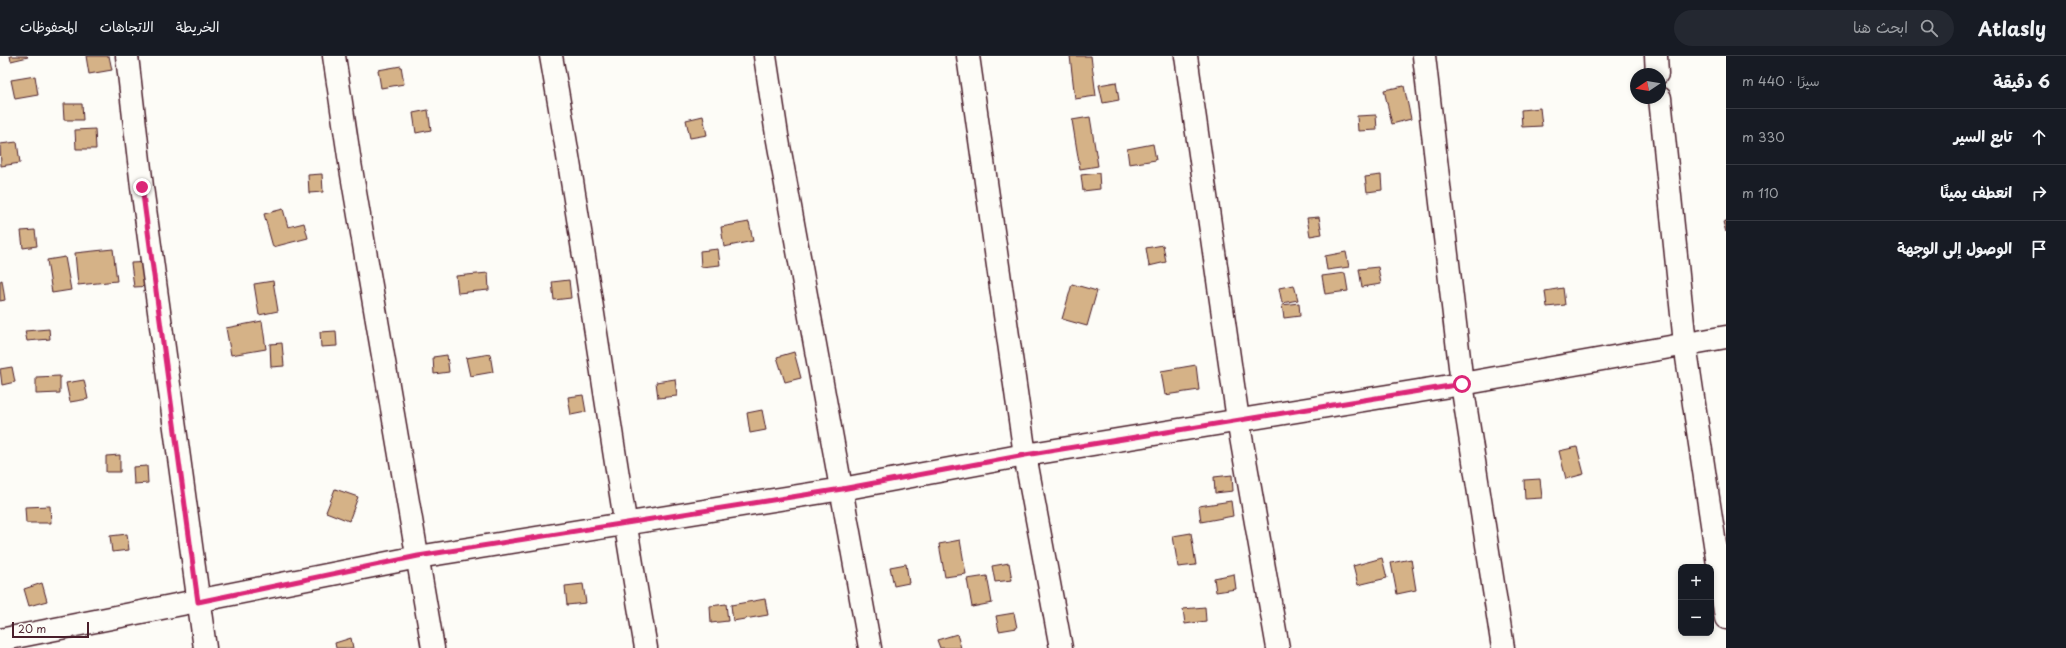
<!DOCTYPE html>
<html lang="ar">
<meta charset="utf-8">
<style>
:root{--surface:#171b24;--page:#242831;--text:#f1f3f6;--muted:#9ea1a6;--line:#363941}
body{margin:0;font-family:"Playpen Sans","Playpen Sans Arabic",sans-serif;background:var(--page);color:var(--text);direction:rtl}
.controls{position:absolute;right:12px;bottom:12px;display:grid;overflow:hidden;border-radius:8px;box-shadow:0 2px 6px #0003}
.controls button{width:36px;height:36px;display:grid;place-items:center;padding:0;border:0;border-bottom:1px solid var(--line);background:var(--surface);color:var(--text);font:20px sans-serif}
.compass{position:absolute;left:1630px;top:12px;width:36px;height:36px;border-radius:50%;background:var(--surface);box-shadow:0 2px 6px #0003;rotate:258deg}
.scale{position:absolute;left:12px;bottom:10px;width:77px;box-sizing:border-box;padding-left:4px;border:2px solid #4a1f2b;border-top:0;font-size:11px;line-height:14px;white-space:nowrap;color:#4a1f2b;-webkit-text-stroke:3px #fdfcf7;paint-order:stroke}
.stop{position:absolute;width:12px;height:12px;margin:-9px;border:3px solid #db2777;border-radius:50%;background:#fff}
.stop.end{background:#db2777;border-color:#fff;box-shadow:0 1px 4px #0008}
.list{margin:0;padding:0;list-style:none}
h2{display:flex;justify-content:space-between;align-items:center;height:52px;margin:0;padding:0 16px;font-size:17px}
h2 small{font-size:13px;font-weight:400;color:var(--muted)}
.list li{display:grid;grid-template-columns:26px 1fr auto;gap:12px;align-items:center;box-sizing:border-box;height:56px;padding:0 16px;border-top:1px solid var(--line)}
.list b{display:block;font-size:15px;white-space:nowrap}
.list em{font-size:13px;font-style:normal;color:var(--muted)}
.icon{flex:none;width:22px;height:22px;fill:none;stroke:currentColor;stroke-width:2;stroke-linecap:round;stroke-linejoin:round}
.map{position:relative;flex:none;width:1726px;height:592px;overflow:hidden;direction:ltr}
header{display:flex;align-items:center;gap:24px;box-sizing:border-box;height:56px;padding:0 20px;background:var(--surface);border-bottom:1px solid var(--line)}
header strong{font-size:19px}
nav{display:flex;gap:22px;margin-inline-start:auto;font-size:14px}
.search{width:280px;height:36px;background:var(--page);display:flex;align-items:center;gap:10px;box-sizing:border-box;padding:0 14px;border-radius:22px;color:var(--muted);font-size:15px}
main{display:flex}
aside{flex:1;background:var(--surface)}
.map>svg:first-child{display:block}
</style>
<header>
<strong>Atlasly</strong>
<div class="search"><svg class="icon" aria-label="search" viewBox="0 0 24 24"><circle cx="10" cy="10" r="6"/><path d="M15 15l6 6"/></svg>ابحث هنا</div>
<nav><a>الخريطة</a><a>الاتجاهات</a><a>المحفوظات</a></nav>
</header>
<main>
<aside>
<h2>6 دقيقة<small>سيرًا · 440 m</small></h2>
<ul class="list">
<li><svg class="icon" aria-label="ahead" viewBox="0 0 24 24"><path d="M12 20V5M6 11l6-6 6 6"/></svg><div><b>تابع السير</b></div><em>330 m</em></li>
<li><svg class="icon" aria-label="right" viewBox="0 0 24 24"><path d="M7 20v-9h11M14 6l5 5-5 5"/></svg><div><b>انعطف يمينًا</b></div><em>110 m</em></li>
<li><svg class="icon" aria-label="arrive" viewBox="0 0 24 24"><path d="M6 21V4h12l-3 4 3 4H6"/></svg><div><b>الوصول إلى الوجهة</b></div></li>
</ul>
</aside>
<div class="map">
<svg width="1726" height="592" viewBox="0 0 1726 592">
<rect width="100%" height="100%" fill="#fdfcf7"/>
<filter id="ink" filterUnits="userSpaceOnUse"><feTurbulence type="fractalNoise" baseFrequency=".025" numOctaves="2"/><feDisplacementMap in="SourceGraphic" scale="8" xChannelSelector="R" yChannelSelector="G"/><feConvolveMatrix kernelMatrix="1 2 1 2 8 2 1 2 1" color-interpolation-filters="sRGB"/></filter>
<g filter="url(#ink)">
<g fill="#d5b287" stroke="#4a1f2b">
<path d="M10,0H27L28,1L11,5Z"/>
<path d="M86,0H109L112,14L89,18Z"/>
<path d="M1070,0H1091L1096,40L1075,43Z"/>
<path d="M401,10L404,28L381,32L378,14Z"/>
<path d="M35,20L38,39L15,43L11,24Z"/>
<path d="M1116,26L1119,44L1103,47L1099,29Z"/>
<path d="M1404,30L1411,63L1392,68L1384,34Z"/>
<path d="M63,48H82L83,64H64Z"/>
<path d="M1540,52L1542,70L1522,71L1521,54Z"/>
<path d="M428,54L431,74L416,77L413,57Z"/>
<path d="M1376,59L1377,74L1358,75L1357,60Z"/>
<path d="M703,60L707,79L690,82L686,64Z"/>
<path d="M1090,61L1098,110L1080,113L1072,64Z"/>
<path d="M95,73L96,93H76L75,74Z"/>
<path d="M17,86L20,107L1,110L0,88Z"/>
<path d="M1153,88L1156,104L1129,108L1127,93Z"/>
<path d="M1099,117L1100,133L1083,135L1081,119Z"/>
<path d="M322,118L323,136L309,137L308,119Z"/>
<path d="M1381,119L1382,134L1367,136L1365,121Z"/>
<path d="M283,153L288,171L304,167L308,182L273,191L264,158Z"/>
<path d="M1319,161L1322,178L1310,180L1307,162Z"/>
<path d="M1726,165V176L1723,166Z"/>
<path d="M749,166L753,185L724,191L721,171Z"/>
<path d="M35,174L37,190L23,192L21,175Z"/>
<path d="M1163,189L1166,206L1149,210L1146,192Z"/>
<path d="M113,193L117,225L78,229L75,197Z"/>
<path d="M718,193L720,209L701,211L700,195Z"/>
<path d="M1346,196L1349,211L1327,214L1325,200Z"/>
<path d="M65,201L71,234L52,237L47,204Z"/>
<path d="M152,206L154,230L134,231L131,207Z"/>
<path d="M1378,211L1381,228L1362,231L1359,213Z"/>
<path d="M488,217L489,234L458,237L456,220Z"/>
<path d="M1345,217L1348,235L1325,238L1322,220Z"/>
<path d="M2,224L5,244L0,245V225Z"/>
<path d="M569,224L571,242L554,244L552,226Z"/>
<path d="M273,225L278,255L259,259L254,228Z"/>
<path d="M1072,228L1097,235L1087,270L1062,263Z"/>
<path d="M1294,229L1298,244L1282,247L1279,232Z"/>
<path d="M1563,232L1565,249L1547,251L1545,235Z"/>
<path d="M1299,247L1300,260L1284,262L1282,249Z"/>
<path d="M262,265L266,293L231,299L226,272Z"/>
<path d="M49,273L50,283L27,285L25,275Z"/>
<path d="M336,275L337,290L321,291L320,276Z"/>
<path d="M282,287L284,310L271,311L270,288Z"/>
<path d="M794,296L801,322L785,326L777,301Z"/>
<path d="M490,298L493,316L470,320L466,302Z"/>
<path d="M447,299L449,316L434,318L433,301Z"/>
<path d="M1196,309L1199,334L1165,339L1161,315Z"/>
<path d="M12,311L15,326L2,329L0,313Z"/>
<path d="M60,320V337L36,338V321Z"/>
<path d="M675,323L677,340L658,342L656,326Z"/>
<path d="M84,324L88,343L70,346L66,327Z"/>
<path d="M583,339L586,356L571,359L568,341Z"/>
<path d="M762,354L766,374L750,377L747,357Z"/>
<path d="M1577,391L1584,418L1566,423L1559,395Z"/>
<path d="M120,399V416H106V400Z"/>
<path d="M147,410L148,427L134,428L133,411Z"/>
<path d="M1232,419L1233,435L1215,437L1214,421Z"/>
<path d="M1540,423L1542,442L1525,443L1524,424Z"/>
<path d="M335,433L358,441L349,465L326,456Z"/>
<path d="M1231,445L1233,460L1201,466L1199,450Z"/>
<path d="M50,450L51,467H26L25,451Z"/>
<path d="M1191,477L1196,509L1178,511L1173,480Z"/>
<path d="M127,478L129,494L112,496L110,480Z"/>
<path d="M960,484L966,518L945,521L939,488Z"/>
<path d="M1382,502L1387,522L1358,529L1353,510Z"/>
<path d="M1411,503L1416,534L1397,538L1391,507Z"/>
<path d="M1009,507L1012,524L995,526L992,510Z"/>
<path d="M906,508L909,527L894,530L890,511Z"/>
<path d="M1234,518L1236,533L1216,536L1214,522Z"/>
<path d="M987,520L992,547L972,551L967,523Z"/>
<path d="M42,527L47,545L29,550L24,533Z"/>
<path d="M583,528L586,547L567,549L565,530Z"/>
<path d="M765,543L768,559L733,565L731,549Z"/>
<path d="M726,548L728,565L711,567L710,550Z"/>
<path d="M1205,551L1206,565L1185,568L1183,553Z"/>
<path d="M1014,557L1017,572L999,575L996,560Z"/>
<path d="M957,578L961,592H940L937,584Z"/>
<path d="M351,582L353,592H336L335,587Z"/>
</g>
<g fill="none" stroke-linecap="round" stroke-linejoin="round">
<defs>
<g id="minor">
<path d="M127,0L142,131L205,592"/>
<path d="M334,0L350,107L433,592"/>
<path d="M551,0C586,197 612,395 646,592"/>
<path d="M765,0L777,79L870,592"/>
<path d="M968,0L1025,399L1061,592"/>
<path d="M1186,0L1238,364L1278,592"/>
<path d="M1424,0L1462,328L1503,592"/>
<path d="M1656,0L1657,18"/>
<path d="M1660,42L1685,288L1726,562"/>
<path d="M0,584L418,501L842,433L1025,399L1462,328L1726,281"/>
</g>
</defs>
<use href="#minor" stroke="#4a1f2b" stroke-width="25"/>
<use href="#minor" stroke="#fdfcf7" stroke-width="22"/>
</g>
</g>
<g fill="none" stroke-linecap="round" stroke-linejoin="round" filter="url(#ink)">
<path stroke="#db2777" stroke-width="5" d="M142,131L198,546L418,500L842,433L1025,399L1462,328"/>
</g>
</svg>
<div class="controls">
<button>+</button>
<button>−</button>
</div>
<svg class="compass" viewBox="-18 -18 36 36"><path d="M0-13l5 13h-10z" fill="#e53935"/><path d="M0 13l5-13h-10z" fill="#9ea1a6"/></svg>
<div class="scale">20 m</div>
<div class="stop" style="left:1462px;top:328px"></div>
<div class="stop end" style="left:142px;top:131px"></div>
</div>
</main>
